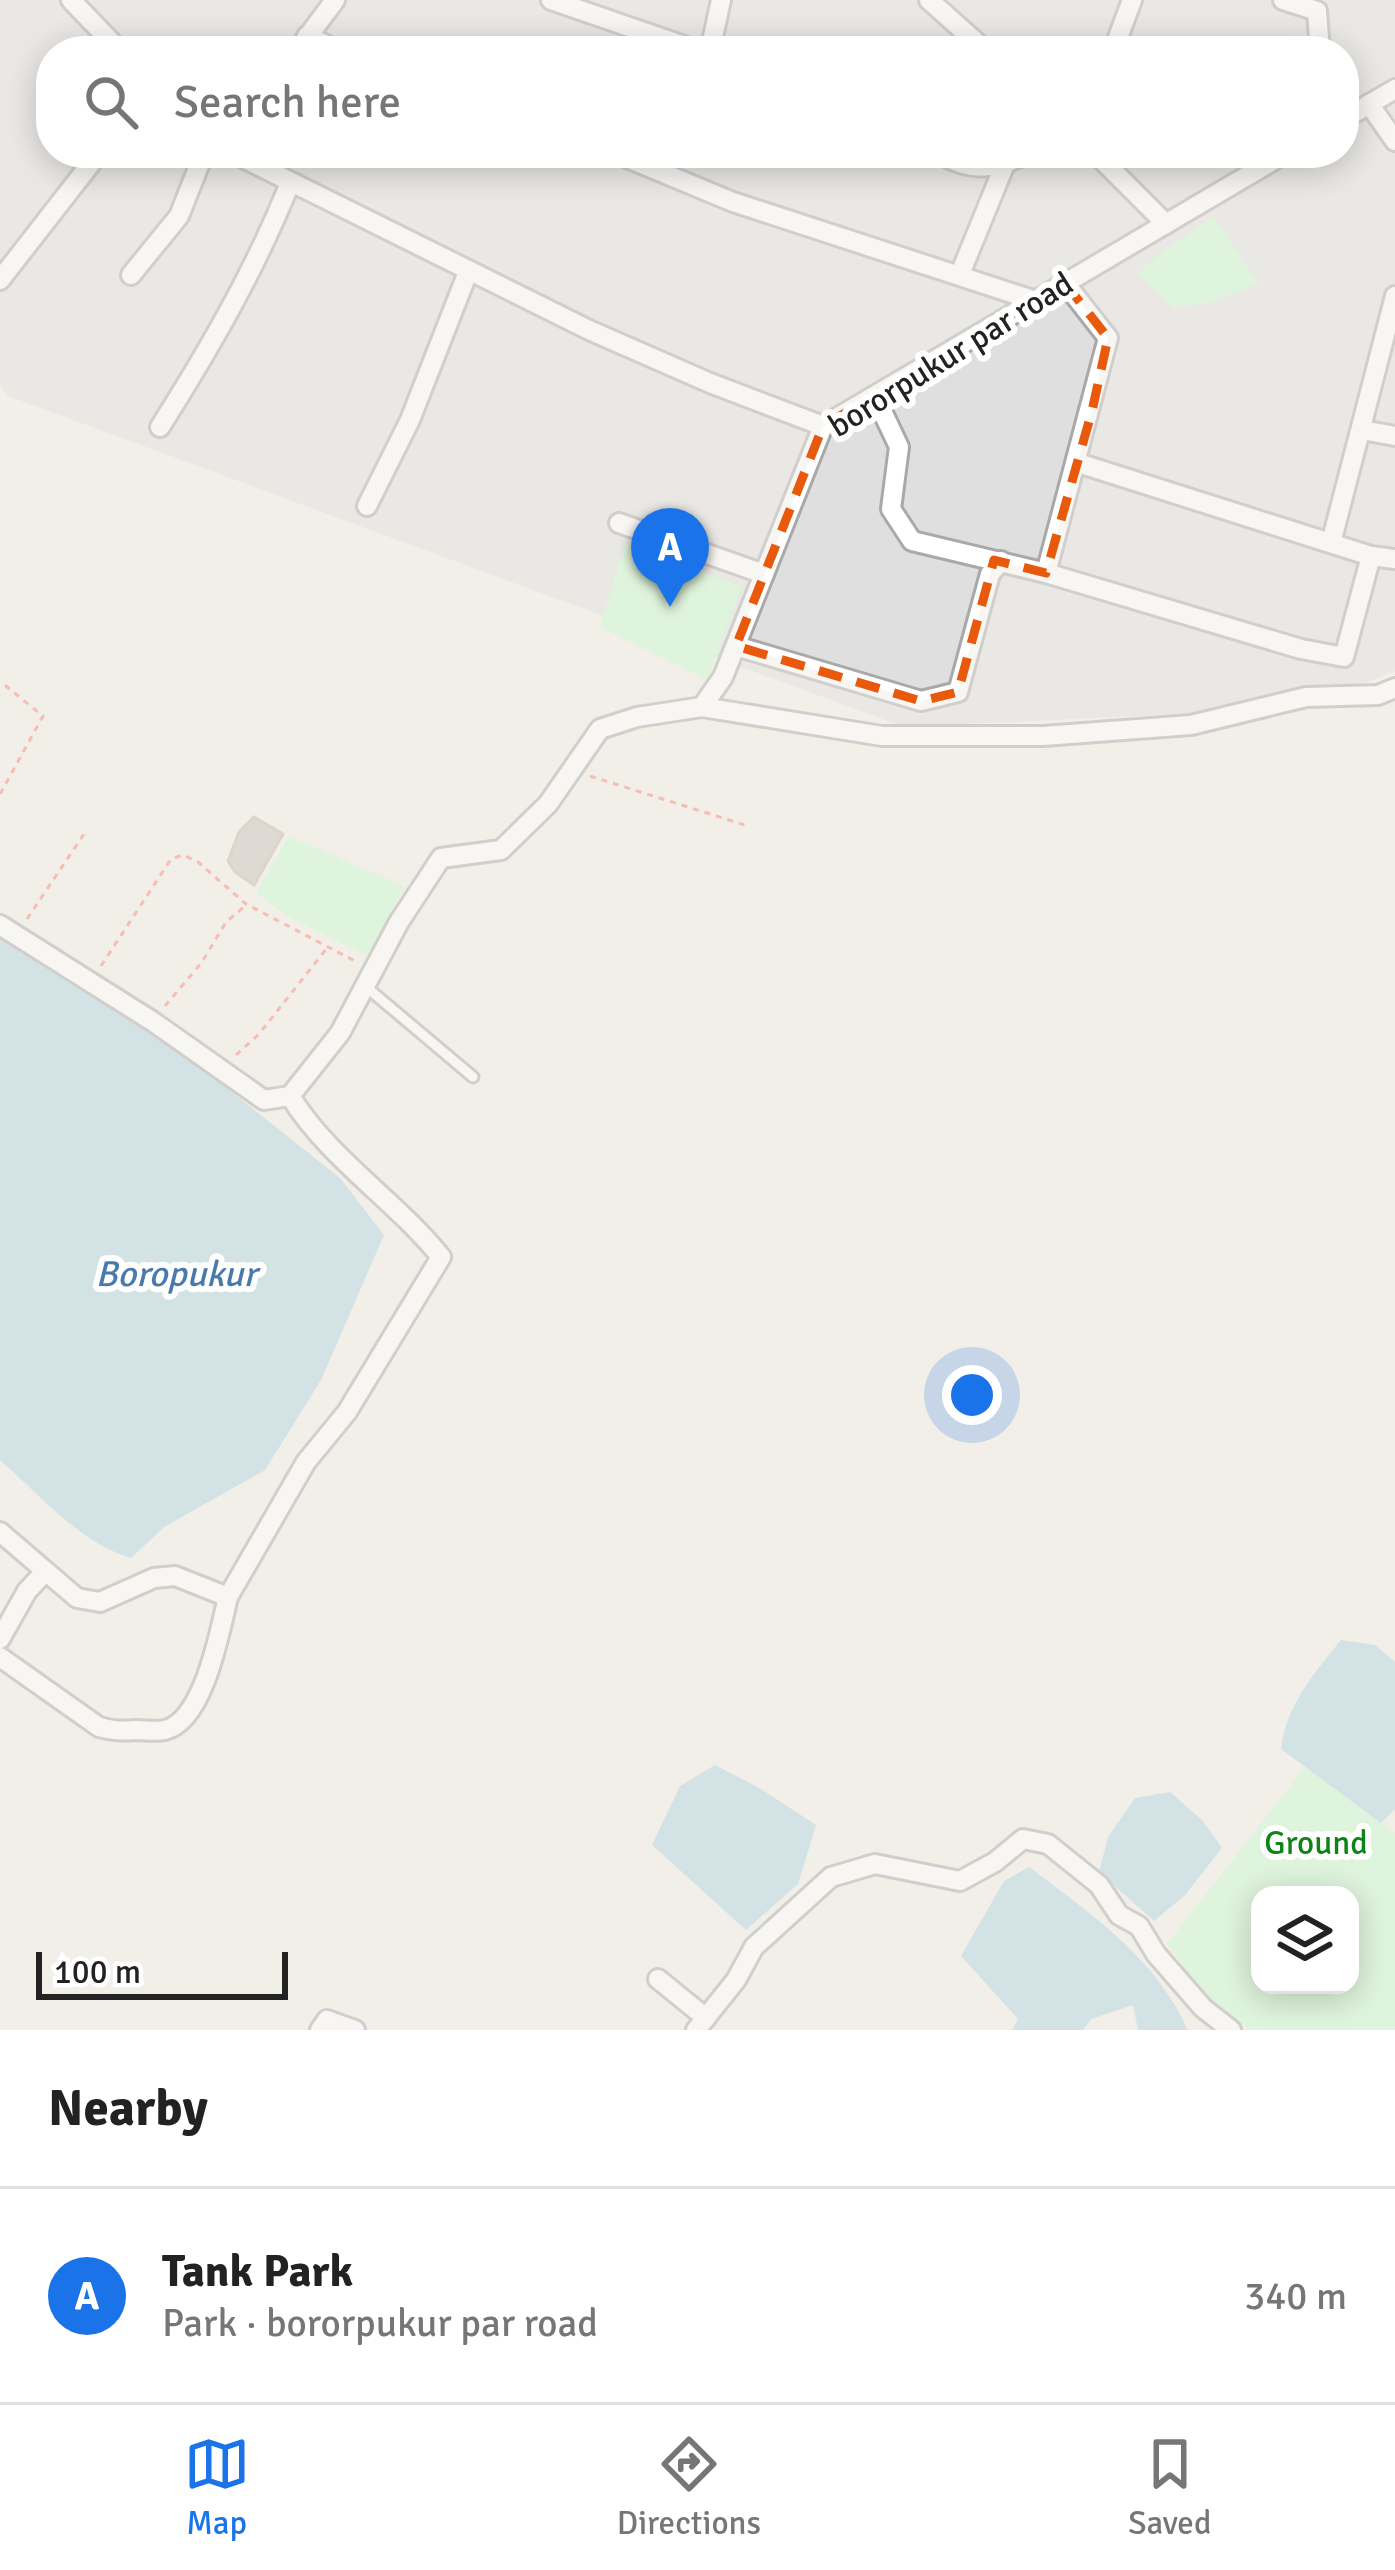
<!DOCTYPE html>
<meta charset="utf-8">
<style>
:root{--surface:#fff;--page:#f2f2f2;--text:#222;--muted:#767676;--line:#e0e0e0;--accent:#1a73e8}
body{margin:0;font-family:Signika,sans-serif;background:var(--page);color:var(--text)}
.controls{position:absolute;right:36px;bottom:36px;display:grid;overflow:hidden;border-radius:24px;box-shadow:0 6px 30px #0003}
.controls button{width:108px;height:108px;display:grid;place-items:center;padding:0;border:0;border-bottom:3px solid var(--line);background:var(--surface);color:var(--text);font:60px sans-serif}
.scale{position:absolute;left:36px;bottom:30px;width:252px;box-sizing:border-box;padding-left:12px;border:6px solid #222;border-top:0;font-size:33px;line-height:42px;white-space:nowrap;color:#222;-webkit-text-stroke:9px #fff;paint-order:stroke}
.you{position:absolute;left:972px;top:1395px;width:42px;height:42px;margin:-30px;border:9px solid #fff;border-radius:50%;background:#1a73e8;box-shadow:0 0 0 18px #1a73e833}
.badge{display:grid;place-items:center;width:78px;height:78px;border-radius:50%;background:var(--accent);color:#fff;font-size:39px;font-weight:700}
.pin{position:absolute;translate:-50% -99px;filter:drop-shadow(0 3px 6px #0008)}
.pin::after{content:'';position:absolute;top:63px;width:42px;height:36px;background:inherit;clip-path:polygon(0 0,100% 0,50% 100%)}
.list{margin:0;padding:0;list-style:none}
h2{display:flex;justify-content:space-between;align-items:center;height:156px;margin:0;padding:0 48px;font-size:51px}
h2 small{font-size:39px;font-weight:400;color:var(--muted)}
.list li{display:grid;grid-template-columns:78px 1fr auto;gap:36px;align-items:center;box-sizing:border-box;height:216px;padding:0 48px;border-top:3px solid var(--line)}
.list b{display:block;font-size:45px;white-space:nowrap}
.list p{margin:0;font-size:39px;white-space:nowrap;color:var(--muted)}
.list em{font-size:39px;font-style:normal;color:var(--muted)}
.icon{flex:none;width:66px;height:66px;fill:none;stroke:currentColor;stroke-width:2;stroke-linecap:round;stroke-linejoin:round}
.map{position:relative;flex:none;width:1395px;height:2030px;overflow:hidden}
.search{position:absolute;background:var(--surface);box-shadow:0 6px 30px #0003;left:36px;right:36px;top:36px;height:132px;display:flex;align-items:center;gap:30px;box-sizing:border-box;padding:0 42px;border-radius:48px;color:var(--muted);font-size:45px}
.sheet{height:372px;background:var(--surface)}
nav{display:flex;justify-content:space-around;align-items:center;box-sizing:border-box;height:168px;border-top:3px solid var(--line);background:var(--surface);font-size:33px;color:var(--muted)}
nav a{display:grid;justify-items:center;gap:6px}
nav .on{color:var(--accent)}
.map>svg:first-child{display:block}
</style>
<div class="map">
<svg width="1395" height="2030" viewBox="0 0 1395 2030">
<rect width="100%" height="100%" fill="#f2efe9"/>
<path fill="#e0dfdf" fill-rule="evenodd" d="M0,0H1395V671L1302,708L904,727L8,396L0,384ZM51,51H1344V153H51Z"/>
<g fill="#c8facc" fill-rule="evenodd">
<path d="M1214,217L1259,284L1210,302L1174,308L1138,273L1159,254Z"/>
<path d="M625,544L742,586L707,680L600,627Z"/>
<path d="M289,836L404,886L368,956L290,918L256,893Z"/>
<path d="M1305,1767L1395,1832V2030H1249L1200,1990L1167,1944ZM1260,1895H1350V1985H1260Z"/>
</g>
<g fill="#aad3df">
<path d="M0,938L45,961L170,1043L340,1178L384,1235L321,1380L265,1470L164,1527L131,1558C80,1543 40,1495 0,1460Z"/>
<path d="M1341,1640L1375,1645L1395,1662V1809L1381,1823L1281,1749C1286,1706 1314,1673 1341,1640Z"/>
<path d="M715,1765L761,1789L816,1825L798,1884L746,1930L652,1845L680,1786Z"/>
<path d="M1170,1792L1203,1821L1222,1848L1185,1895L1154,1921L1099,1872L1108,1837L1135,1798Z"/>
<path d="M1029,1867C1091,1914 1155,1957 1188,2030H1138L1133,2005L1091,2019L1083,2030H1012L1018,2019L961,1956L1004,1881Z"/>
</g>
<path fill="#c7bfb8" stroke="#c4b6ab" stroke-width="3" d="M254,817L283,834L254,885L235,872L228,861L239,832Z"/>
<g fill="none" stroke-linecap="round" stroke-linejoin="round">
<defs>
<path id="service" d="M365,986L473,1077"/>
<g id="minor">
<path d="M71,0L120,51"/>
<path d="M551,0L699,51"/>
<path d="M929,0L986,51"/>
<path d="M1283,0L1317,11L1320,51"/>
<path d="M307,36L339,51"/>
<path d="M297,51L335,0"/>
<path d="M710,51L721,0"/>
<path d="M1113,51L1132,0"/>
<path d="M1369,104L1395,141"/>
<path d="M1344,119L1395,89"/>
<path d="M233,153L589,330L710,383L823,426"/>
<path d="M615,153L733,202L1036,301"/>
<path d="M939,153C972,174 995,168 1031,153"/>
<path d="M1095,153L1166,224"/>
<path d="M960,274L1005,164"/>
<path d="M131,275L179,216L204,153"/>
<path d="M0,280L99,153"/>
<path d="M875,396L899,447L891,509L912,541L1046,573L1301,649L1344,657L1371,556L1395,559"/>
<path d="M160,427C210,348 255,270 290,183"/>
<path d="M1362,430L1395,436"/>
<path d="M1078,463L1371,556"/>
<path d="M367,506L410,420L468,272"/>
<path d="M619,523L764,574"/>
<path d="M1331,543L1395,296"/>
<path d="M1046,573L1108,338L1065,283"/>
<path d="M736,646L921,701L958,692L990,574L1001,561"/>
<path d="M702,707L882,736H1043L1191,725L1306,697L1378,695L1395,688"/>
<path d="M0,925L152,1021L264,1100L290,1096L340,1033L399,922L441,858L501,850L548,804L600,729L637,717L702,707L723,677L823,426L1286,153"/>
<path d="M0,1532L77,1598L100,1602L154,1578L175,1576L228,1597L306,1462L347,1412L441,1257C394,1199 329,1159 290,1096"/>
<path d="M0,1639L27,1591L44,1573"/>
<path d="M0,1657L99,1727C113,1731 122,1731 136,1730C145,1730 156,1732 165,1730C204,1721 220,1630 228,1597"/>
<path d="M658,1979L706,2018"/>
<path d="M320,2030L327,2020L355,2030"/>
<path d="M696,2030L736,1980L754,1947L831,1877L875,1864L960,1881L995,1862L1023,1839L1048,1844L1099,1885L1119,1915L1139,1926L1156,1954L1203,2008L1231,2030"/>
</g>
</defs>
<use href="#service" stroke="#a9a9a9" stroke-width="15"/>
<use href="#minor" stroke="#a9a9a9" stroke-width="24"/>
<g stroke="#fa8072" stroke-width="3" stroke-dasharray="6 6" stroke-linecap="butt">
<path d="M590,776L748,826"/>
<path d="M0,794L43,716L1,682"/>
<path d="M27,919L86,831"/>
<path d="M101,966L171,859L183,855L198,862L246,904L355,961"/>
<path d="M165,1006L202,962L226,922L245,906"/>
<path d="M236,1055L259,1034L327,948"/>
</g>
<use href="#service" stroke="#fff" stroke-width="9"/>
<use href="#minor" stroke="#fff" stroke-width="18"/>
</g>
<path d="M0 0H1395V2030H0ZM1065,283L1108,338L1092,411L1046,573L994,560L958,692L921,701L736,646L823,426Z" fill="#f2efe9" fill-opacity=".55" fill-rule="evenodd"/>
<path fill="none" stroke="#e8590c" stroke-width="9" stroke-dasharray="24 15" stroke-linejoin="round" d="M1065,283L1108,338L1092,411L1046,573L994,560L958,692L921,701L736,646L823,426Z"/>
<g text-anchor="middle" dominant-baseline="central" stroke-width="12" stroke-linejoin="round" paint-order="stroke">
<g font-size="33" fill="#222" stroke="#fff">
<text transform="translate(951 355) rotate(-32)">bororpukur par road</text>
</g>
<g font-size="33" fill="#0c8416" stroke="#fff">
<text x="1316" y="1843">Ground</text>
</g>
<g font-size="36" font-style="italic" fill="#4a7aab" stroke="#fff">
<text x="176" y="1274">Boropukur</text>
</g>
</g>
</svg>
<div class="controls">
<button><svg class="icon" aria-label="layers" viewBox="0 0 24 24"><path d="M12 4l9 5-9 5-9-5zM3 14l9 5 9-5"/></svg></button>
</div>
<div class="scale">100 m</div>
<div class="you"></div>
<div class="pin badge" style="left:670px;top:607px">A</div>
<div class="search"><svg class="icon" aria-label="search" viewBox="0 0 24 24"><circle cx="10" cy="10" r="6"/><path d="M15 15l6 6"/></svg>Search here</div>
</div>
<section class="sheet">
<h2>Nearby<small></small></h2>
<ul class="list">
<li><span class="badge">A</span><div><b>Tank Park</b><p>Park · bororpukur par road</p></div><em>340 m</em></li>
</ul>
</section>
<nav>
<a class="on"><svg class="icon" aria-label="map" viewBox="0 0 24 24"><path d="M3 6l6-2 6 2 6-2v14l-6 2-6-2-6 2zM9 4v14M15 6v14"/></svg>Map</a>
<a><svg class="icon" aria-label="directions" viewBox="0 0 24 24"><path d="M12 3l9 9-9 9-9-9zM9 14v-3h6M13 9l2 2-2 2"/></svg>Directions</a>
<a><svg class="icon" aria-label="saved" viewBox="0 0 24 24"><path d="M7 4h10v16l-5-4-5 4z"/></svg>Saved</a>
</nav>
